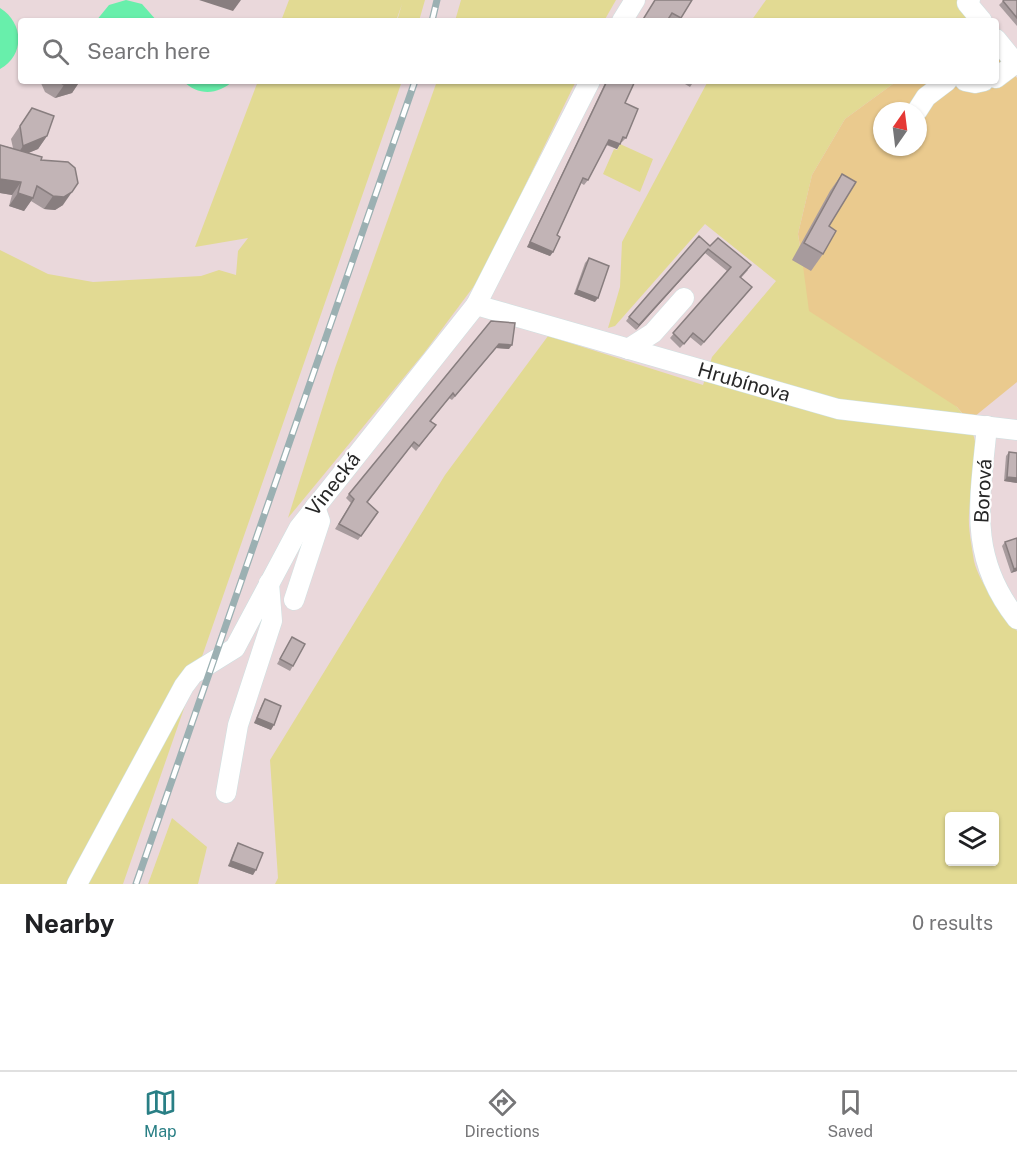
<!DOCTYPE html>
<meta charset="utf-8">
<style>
:root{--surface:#fff;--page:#f6f6f6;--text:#202124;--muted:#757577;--line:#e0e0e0;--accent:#297f85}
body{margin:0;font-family:"Public Sans",sans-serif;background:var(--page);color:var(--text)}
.controls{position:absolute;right:18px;bottom:18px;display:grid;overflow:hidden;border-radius:6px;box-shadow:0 2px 4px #0004}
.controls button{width:54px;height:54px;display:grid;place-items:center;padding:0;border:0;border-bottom:2px solid var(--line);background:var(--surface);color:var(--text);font:30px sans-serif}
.compass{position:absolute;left:873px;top:102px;width:54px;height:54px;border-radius:50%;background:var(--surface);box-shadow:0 2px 4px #0004;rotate:14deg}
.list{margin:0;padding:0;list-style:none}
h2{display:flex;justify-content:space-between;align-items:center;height:78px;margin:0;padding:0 24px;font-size:26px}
h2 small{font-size:20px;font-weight:400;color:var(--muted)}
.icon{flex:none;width:33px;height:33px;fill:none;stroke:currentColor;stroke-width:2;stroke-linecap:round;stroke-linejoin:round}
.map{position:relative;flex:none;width:1017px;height:884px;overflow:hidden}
.search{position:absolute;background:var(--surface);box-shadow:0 2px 4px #0004;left:18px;right:18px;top:18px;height:66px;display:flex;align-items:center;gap:15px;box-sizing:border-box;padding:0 21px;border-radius:6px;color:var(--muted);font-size:22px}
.sheet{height:186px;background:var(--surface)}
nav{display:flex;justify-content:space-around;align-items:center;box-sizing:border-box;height:84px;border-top:2px solid var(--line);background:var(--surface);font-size:16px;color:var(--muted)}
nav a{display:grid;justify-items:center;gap:3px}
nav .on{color:var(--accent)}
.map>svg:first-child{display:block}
</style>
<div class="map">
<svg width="1017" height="884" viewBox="0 0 1017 884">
<rect width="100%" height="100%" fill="#ead8db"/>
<g fill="#e2da93" fill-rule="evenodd">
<path d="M289,0H425L419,21H397L402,4L396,21H281Z"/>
<path d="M461,0H616L604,21H455Z"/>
<path d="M766,0H968L971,21H751Z"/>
<path d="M258,81H402L123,884H0V250L48,274L93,282L201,276L219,270L236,275L238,251L248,238L195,247Z"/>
<path d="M437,81H576L480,278L424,353L288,518L335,368Z"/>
<path d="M708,81H897L845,119L812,175L798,234L803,266L957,407C990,446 971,470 969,515C968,529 972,547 974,561C979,583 1003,613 1017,631V884H275L278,878L270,760L445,475L548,336L703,385L712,357L776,281L705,224L615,326L608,328L620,287L622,242ZM950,816H994V862H950Z"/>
<path d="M620,144L653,159L640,192L603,174L614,149L617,150Z"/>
<path d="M172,818L207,847L198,884H148Z"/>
</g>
<path fill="#eaca8e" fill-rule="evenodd" d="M996,52L1017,78V382L969,421L957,407L809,311L803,266L792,260L800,246L798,234L812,175L845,119L897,81H996ZM882,111H918V147H882Z"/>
<g fill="#68efab">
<path d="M126,0L142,4L157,21H96L109,5Z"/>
<path d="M0,8C24,23 25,55 0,69Z"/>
<path d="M183,81H233C218,95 198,96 183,81Z"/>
</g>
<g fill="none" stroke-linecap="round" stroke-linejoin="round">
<defs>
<g id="minor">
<path d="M970,0L967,3L982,21"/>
<path d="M622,21L635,0"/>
<path d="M996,39L1017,65"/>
<path d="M996,78L1016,63"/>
<path d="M965,81L975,83L984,81"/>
<path d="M917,111L926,97L947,81"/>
<path d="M476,305L838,409L1017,430"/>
<path d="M628,349L653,333L684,298"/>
<path d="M987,426C980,500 967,556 1017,619"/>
<path d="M294,600L320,521L315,507"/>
<path d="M226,793L238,725L272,621L269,583"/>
<path d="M77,884L184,686L193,674L235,648L299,528L476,305L590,81"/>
</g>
</defs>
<use href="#minor" stroke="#cde0e1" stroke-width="21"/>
<use href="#minor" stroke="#fff" stroke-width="20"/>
<defs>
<g id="rail">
<path d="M432,21L437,0"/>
<path d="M136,884L415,81"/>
</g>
</defs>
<use href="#rail" stroke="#9bb0b2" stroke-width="7"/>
<use href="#rail" stroke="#fff" stroke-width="4.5" stroke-dasharray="14" stroke-linecap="butt"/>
</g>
<g fill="#a79b9d">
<path d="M692,0L679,21H674L669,18L641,21Z"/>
<path d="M1017,0V26L999,5L1003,1Z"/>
<path d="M40,81H80L72,93L55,98L45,92Z"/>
<path d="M606,81H635L625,103L626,138L622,142H621L617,149L606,145L588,180L584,185L581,183L557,235L553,252L550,256L527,247Z"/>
<path d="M680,81H694L690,87Z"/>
<path d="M32,108L47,136L38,149L28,153L41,160L63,205L55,210L44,209L31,201L24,211L9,206L12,195L0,193V145L13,148L11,139Z"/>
<path d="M842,174L823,254L811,271L792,260L830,191Z"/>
<path d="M710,246L748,270L741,278L752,287L701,346L690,337L680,348L670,338L727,271L705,253L636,330L626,321L629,317Z"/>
<path d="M589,258L595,302L574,294L585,263Z"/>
<path d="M491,321L509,349L496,348L452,400L449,398L431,421L436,425L416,451L411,446L367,503L378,512L358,540L335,529L351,503L346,498L349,494Z"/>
<path d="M1009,452L1017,483L1004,481L1006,456Z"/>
<path d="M1017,538V571L1011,573L1002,546L1005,542Z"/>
<path d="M292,637L293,666L290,671L277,664Z"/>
<path d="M265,699L271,730L254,723L262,704Z"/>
<path d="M238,843L253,875L228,866L235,848Z"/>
</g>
<g fill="#887e7f">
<path d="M199,0H241L233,11Z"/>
<path d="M77,81H80L72,93L55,98L64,85Z"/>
<path d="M47,136L38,149L14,159L23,146Z"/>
<path d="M609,140L620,144L617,149L606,144Z"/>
<path d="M0,179L21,182L12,195L0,193Z"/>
<path d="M72,192L63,205L55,210L44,209L53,196Z"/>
<path d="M18,193L33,198L24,211L9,206Z"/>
<path d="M530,242L553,252L550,256L527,247Z"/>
<path d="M708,249L705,253L636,330L639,325Z"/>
<path d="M577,290L598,298L595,302L574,294Z"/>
<path d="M499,344L512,345L509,349L496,348L452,400Z"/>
<path d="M1007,477L1017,478V483L1004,481Z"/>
<path d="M1017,568V571L1011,573L1014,569Z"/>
<path d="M257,718L274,725L271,730L254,723Z"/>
<path d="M231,861L256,870L253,875L228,866Z"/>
</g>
<g fill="#c2b4b6" stroke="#887e7f" stroke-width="1.5">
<path d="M655,0H692L681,18L672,13L667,21H642Z"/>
<path d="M1004,0H1017V18L1003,1Z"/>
<path d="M58,81H77L64,85Z"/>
<path d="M607,81H635L625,103L638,109L626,138L623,137L620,144L609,140L588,180L583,178L557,235L560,237L553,252L530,242Z"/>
<path d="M32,108L54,116L47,136L23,146L20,126Z"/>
<path d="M0,145L42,157L41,160L68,162L75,168L78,183L72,192L64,197L53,196L37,186L33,198L18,193L21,182L0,179Z"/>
<path d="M842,174L856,182L829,226L836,231L823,254L804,243Z"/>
<path d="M699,236L710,246L718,238L751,265L740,277L752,287L704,342L693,333L684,344L673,333L731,267L708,249L639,325L629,317Z"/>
<path d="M589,258L609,266L598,298L577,290Z"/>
<path d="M491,321L515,323L512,345L499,344L455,396L453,393L430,421L436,425L419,446L414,442L367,502L378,512L361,536L339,524L354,499L349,494Z"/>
<path d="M1009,452L1017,453V478L1007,477Z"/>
<path d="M1017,538V568L1014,569L1005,542Z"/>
<path d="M292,637L305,644L293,666L280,659Z"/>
<path d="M265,699L281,706L274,725L257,718Z"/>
<path d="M238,843L263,853L256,870L231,861Z"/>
</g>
<g text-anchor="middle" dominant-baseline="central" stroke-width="4.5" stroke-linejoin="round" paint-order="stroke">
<g font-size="20" fill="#272727" stroke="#fff">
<text transform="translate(744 382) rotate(16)">Hrubínova</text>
<text transform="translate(333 484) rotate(-52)">Vinecká</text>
<text transform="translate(983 491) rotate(-87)">Borová</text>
</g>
</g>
</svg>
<div class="controls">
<button><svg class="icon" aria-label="layers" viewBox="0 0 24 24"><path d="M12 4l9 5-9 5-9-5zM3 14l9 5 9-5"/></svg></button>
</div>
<svg class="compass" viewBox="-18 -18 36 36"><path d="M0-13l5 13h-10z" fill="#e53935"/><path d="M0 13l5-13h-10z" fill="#757577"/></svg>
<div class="search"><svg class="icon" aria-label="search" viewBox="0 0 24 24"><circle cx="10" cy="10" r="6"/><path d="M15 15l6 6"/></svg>Search here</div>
</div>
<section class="sheet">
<h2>Nearby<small>0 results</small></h2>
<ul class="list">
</ul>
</section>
<nav>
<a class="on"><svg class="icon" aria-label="map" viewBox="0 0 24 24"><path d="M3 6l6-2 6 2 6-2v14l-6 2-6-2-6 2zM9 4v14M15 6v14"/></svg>Map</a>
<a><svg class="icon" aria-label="directions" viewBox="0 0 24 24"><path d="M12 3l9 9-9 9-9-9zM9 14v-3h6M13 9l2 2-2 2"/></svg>Directions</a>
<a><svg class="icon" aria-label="saved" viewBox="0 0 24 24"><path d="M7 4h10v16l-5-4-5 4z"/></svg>Saved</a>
</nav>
